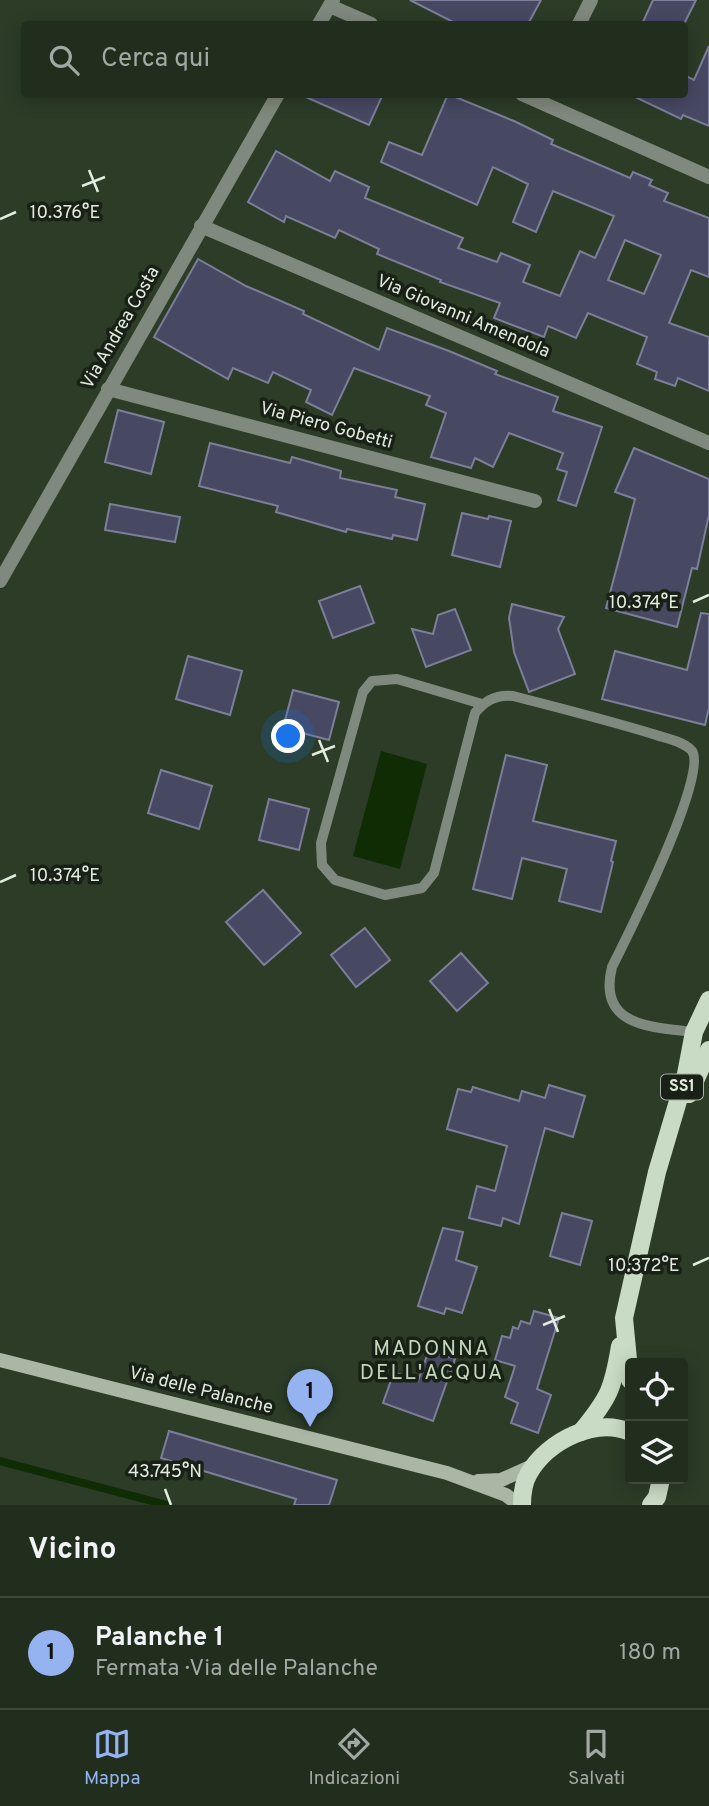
<!DOCTYPE html>
<html lang="it">
<meta charset="utf-8">
<style>
:root{--surface:#212d1d;--page:#293526;--text:#f1f3f6;--muted:#a2a8a4;--line:#3e493b;--accent:#95b2f1}
body{margin:0;font-family:Overpass,sans-serif;background:var(--page);color:var(--text)}
.controls{position:absolute;right:21px;bottom:21px;display:grid;overflow:hidden;border-radius:7px;box-shadow:0 4px 18px #0003}
.controls button{width:63px;height:63px;display:grid;place-items:center;padding:0;border:0;border-bottom:2px solid var(--line);background:var(--surface);color:var(--text);font:35px sans-serif}
.you{position:absolute;left:289px;top:737px;width:24px;height:24px;margin:-18px;border:5px solid #fff;border-radius:50%;background:#1a73e8;box-shadow:0 0 0 10px #1a73e833}
.badge{display:grid;place-items:center;width:46px;height:46px;border-radius:50%;background:var(--accent);color:#111;font-size:23px;font-weight:700}
.pin{position:absolute;translate:-50% -58px;filter:drop-shadow(0 2px 4px #0008)}
.pin::after{content:'';position:absolute;top:37px;width:24px;height:21px;background:inherit;clip-path:polygon(0 0,100% 0,50% 100%)}
.list{margin:0;padding:0;list-style:none}
h2{display:flex;justify-content:space-between;align-items:center;height:91px;margin:0;padding:0 28px;font-size:30px}
h2 small{font-size:23px;font-weight:400;color:var(--muted)}
.list li{display:grid;grid-template-columns:46px 1fr auto;gap:21px;align-items:center;box-sizing:border-box;height:112px;padding:0 28px;border-top:2px solid var(--line)}
.list b{display:block;font-size:26px;white-space:nowrap}
.list p{margin:0;font-size:23px;white-space:nowrap;color:var(--muted)}
.list em{font-size:23px;font-style:normal;color:var(--muted)}
.icon{flex:none;width:38px;height:38px;fill:none;stroke:currentColor;stroke-width:2;stroke-linecap:round;stroke-linejoin:round}
.map{position:relative;flex:none;width:709px;height:1505px;overflow:hidden}
.search{position:absolute;background:var(--surface);box-shadow:0 4px 18px #0003;left:21px;right:21px;top:21px;height:77px;display:flex;align-items:center;gap:18px;box-sizing:border-box;padding:0 24px;border-radius:7px;color:var(--muted);font-size:26px}
.sheet{height:203px;background:var(--surface)}
nav{display:flex;justify-content:space-around;align-items:center;box-sizing:border-box;height:98px;border-top:2px solid var(--line);background:var(--surface);font-size:19px;color:var(--muted)}
nav a{display:grid;justify-items:center;gap:4px}
nav .on{color:var(--accent)}
.map>svg:first-child{display:block}
</style>
<div class="map">
<svg width="709" height="1505" viewBox="0 0 709 1505">
<rect width="100%" height="100%" fill="#2c3c27"/>
<path fill="#0f2c04" d="M381,751L427,764L400,869L353,856Z"/>
<g fill="none" stroke-linecap="round" stroke-linejoin="round">
<path stroke="#0f2c04" stroke-width="8" d="M0,1461L167,1505"/>
</g>
<g fill="#474862" stroke="#7d7e9a" stroke-width="2" fill-rule="evenodd">
<path d="M410,0H541L528,24H457Z"/>
<path d="M653,0H696L684,24H642Z"/>
<path d="M709,46V126L683,115L681,119L629,94H684V75L694,80Z"/>
<path d="M299,94H383L369,125Z"/>
<path d="M448,94L514,121L553,140L551,144L630,178L633,172L652,180L649,185L668,193L664,201L709,218V277L691,270L669,323L709,337V391L678,378L675,386L655,379L657,372L637,364L647,337L588,313L576,338L548,326L544,337L494,318L500,303L440,282L441,280L377,254L379,249L339,230L335,238L286,216L284,222L248,202L276,151L330,181L335,171L369,187L365,198L463,238L458,248L497,262L501,253L530,265L523,282L560,296L580,251L595,258L614,216L553,191L536,232L513,222L528,184L493,167L477,205L381,162L389,142L422,155ZM625,240L661,255L644,294L608,280Z"/>
<path d="M198,259L246,286L304,311L303,314L379,350L387,328L449,351L497,371L495,374L558,397L553,411L602,427L576,506L558,500L567,472L557,469L563,453L509,433L493,467L475,458L471,468L431,457L446,413L426,405L430,396L354,368L332,415L306,402L311,390L273,372L268,383L233,368L228,379L154,337Z"/>
<path d="M118,410L164,422L151,474L105,462Z"/>
<path d="M210,443L290,463L292,457L341,471L340,478L397,490L395,497L425,504L417,540L393,535L392,539L347,529L346,532L276,512L278,506L199,486Z"/>
<path d="M634,448L709,479V515L697,569L692,568L677,627L606,608L635,499L615,492Z"/>
<path d="M110,504L180,517L175,542L105,530Z"/>
<path d="M462,513L488,519L489,516L511,521L500,567L452,555Z"/>
<path d="M360,586L374,623L333,638L319,601Z"/>
<path d="M512,604L564,617L558,629L575,674L529,692L514,652L509,618Z"/>
<path d="M455,609L471,650L426,667L412,629L433,634L438,615Z"/>
<path d="M701,613L709,614V708L705,725L602,699L615,651L687,670Z"/>
<path d="M188,656L242,671L230,715L176,699Z"/>
<path d="M293,690L339,702L329,740L283,728Z"/>
<path d="M506,755L547,765L533,821L616,841L611,861L613,862L601,912L559,901L567,869L522,858L512,899L473,889Z"/>
<path d="M161,770L212,786L199,829L148,813Z"/>
<path d="M269,799L309,809L299,850L259,840Z"/>
<path d="M263,890L301,933L264,965L226,922Z"/>
<path d="M365,928L390,960L356,987L331,955Z"/>
<path d="M461,953L488,983L457,1011L430,981Z"/>
<path d="M549,1085L585,1096L573,1137L545,1128L519,1224L503,1218L501,1226L469,1218L477,1186L495,1191L507,1146L447,1129L458,1089L471,1092L473,1087L519,1101L522,1091L545,1098Z"/>
<path d="M562,1213L592,1221L580,1265L550,1256Z"/>
<path d="M443,1228L463,1232L456,1260L477,1267L462,1313L446,1308L444,1314L418,1306Z"/>
<path d="M534,1311L559,1318L537,1389L551,1395L538,1433L511,1423L518,1403L505,1397L515,1366L495,1360L502,1336L510,1338L513,1327L518,1329L521,1321L530,1324Z"/>
<path d="M429,1350L455,1359L433,1421L383,1403L394,1372L418,1381Z"/>
<path d="M169,1431L337,1480L329,1505H294L296,1499L161,1458Z"/>
</g>
<g fill="none" stroke-linecap="round" stroke-linejoin="round">
<path stroke="#80897e" stroke-width="10" d="M482,704L397,679L372,681L363,692L321,843L322,865L335,880L385,895L422,888L434,873L475,713C485,700 497,694 513,696C560,708 607,720 653,734C664,738 684,741 692,751C709,774 627,937 612,967C597,1027 652,1027 694,1032"/>
<g stroke="#80897e" stroke-width="14">
<path d="M330,6L371,24"/>
<path d="M319,24L333,0"/>
<path d="M579,24L591,0"/>
<path d="M522,94L709,177"/>
<path d="M201,226L709,443"/>
<path d="M108,389L535,501"/>
<path d="M0,581L278,94"/>
</g>
<g stroke="#aab7a5" stroke-width="14">
<path d="M0,1360L447,1473L506,1495L519,1505"/>
<path d="M478,1481L501,1480L535,1465"/>
</g>
<g stroke="#c9dbc4" stroke-width="18">
<path d="M689,1094L709,1050"/>
<path d="M630,1380L624,1318L657,1172L686,1074L694,1032L709,1000"/>
<path d="M581,1432C609,1398 613,1389 620,1346"/>
<path d="M522,1505C522,1494 523,1483 529,1473C548,1441 595,1417 630,1432"/>
<path d="M651,1505L657,1497L661,1479"/>
</g>
</g>
<path fill="none" stroke="#e2ecde" stroke-width="2.5" d="M89,170L98,192M82,186L105,177M0,219L16,212M693,602L709,595M319,740L328,762M312,755L335,746M0,882L16,875M693,1265L709,1258M549,1309L558,1332M543,1325L565,1316M165,1489L171,1505"/>
<g text-anchor="middle" dominant-baseline="central" stroke-width="7" stroke-linejoin="round" paint-order="stroke">
<rect fill="#192117" stroke="#a6afa2" stroke-width="2" x="661" y="1074.5" width="42" height="25" rx="5"/>
<g font-size="16" font-weight="bold" fill="#e2ecde">
<text x="682" y="1087">SS1</text>
</g>
<g font-size="18" fill="#e2ecde" stroke="#192117">
<text transform="translate(463 317) rotate(23)">Via Giovanni Amendola</text>
<text transform="translate(121 328) rotate(-60)">Via Andrea Costa</text>
<text transform="translate(326 426) rotate(15)">Via Piero Gobetti</text>
<text transform="translate(201 1391) rotate(14)">Via delle Palanche</text>
</g>
<g font-size="21" letter-spacing="2" fill="#c1d6bb" stroke="#192117">
<text x="432" y="1349">MADONNA<tspan x="432" dy="24">DELL'ACQUA</tspan></text>
</g>
</g>
<g font-size="18" text-anchor="middle" fill="#e2ecde" stroke="#192117" stroke-width="7" stroke-linejoin="round" paint-order="stroke">
<text x="65" y="218">10.376°E</text>
<text x="644" y="608">10.374°E</text>
<text x="65" y="881">10.374°E</text>
<text x="644" y="1271">10.372°E</text>
<text x="165" y="1477">43.745°N</text>
</g>
</svg>
<div class="controls">
<button><svg class="icon" aria-label="locate" viewBox="0 0 24 24"><circle cx="12" cy="12" r="6"/><path d="M12 2v4M12 18v4M2 12h4M18 12h4"/></svg></button>
<button><svg class="icon" aria-label="layers" viewBox="0 0 24 24"><path d="M12 4l9 5-9 5-9-5zM3 14l9 5 9-5"/></svg></button>
</div>
<div class="you"></div>
<div class="pin badge" style="left:310px;top:1427px">1</div>
<div class="search"><svg class="icon" aria-label="search" viewBox="0 0 24 24"><circle cx="10" cy="10" r="6"/><path d="M15 15l6 6"/></svg>Cerca qui</div>
</div>
<section class="sheet">
<h2>Vicino<small></small></h2>
<ul class="list">
<li><span class="badge">1</span><div><b>Palanche 1</b><p>Fermata · Via delle Palanche</p></div><em>180 m</em></li>
</ul>
</section>
<nav>
<a class="on"><svg class="icon" aria-label="map" viewBox="0 0 24 24"><path d="M3 6l6-2 6 2 6-2v14l-6 2-6-2-6 2zM9 4v14M15 6v14"/></svg>Mappa</a>
<a><svg class="icon" aria-label="directions" viewBox="0 0 24 24"><path d="M12 3l9 9-9 9-9-9zM9 14v-3h6M13 9l2 2-2 2"/></svg>Indicazioni</a>
<a><svg class="icon" aria-label="saved" viewBox="0 0 24 24"><path d="M7 4h10v16l-5-4-5 4z"/></svg>Salvati</a>
</nav>
